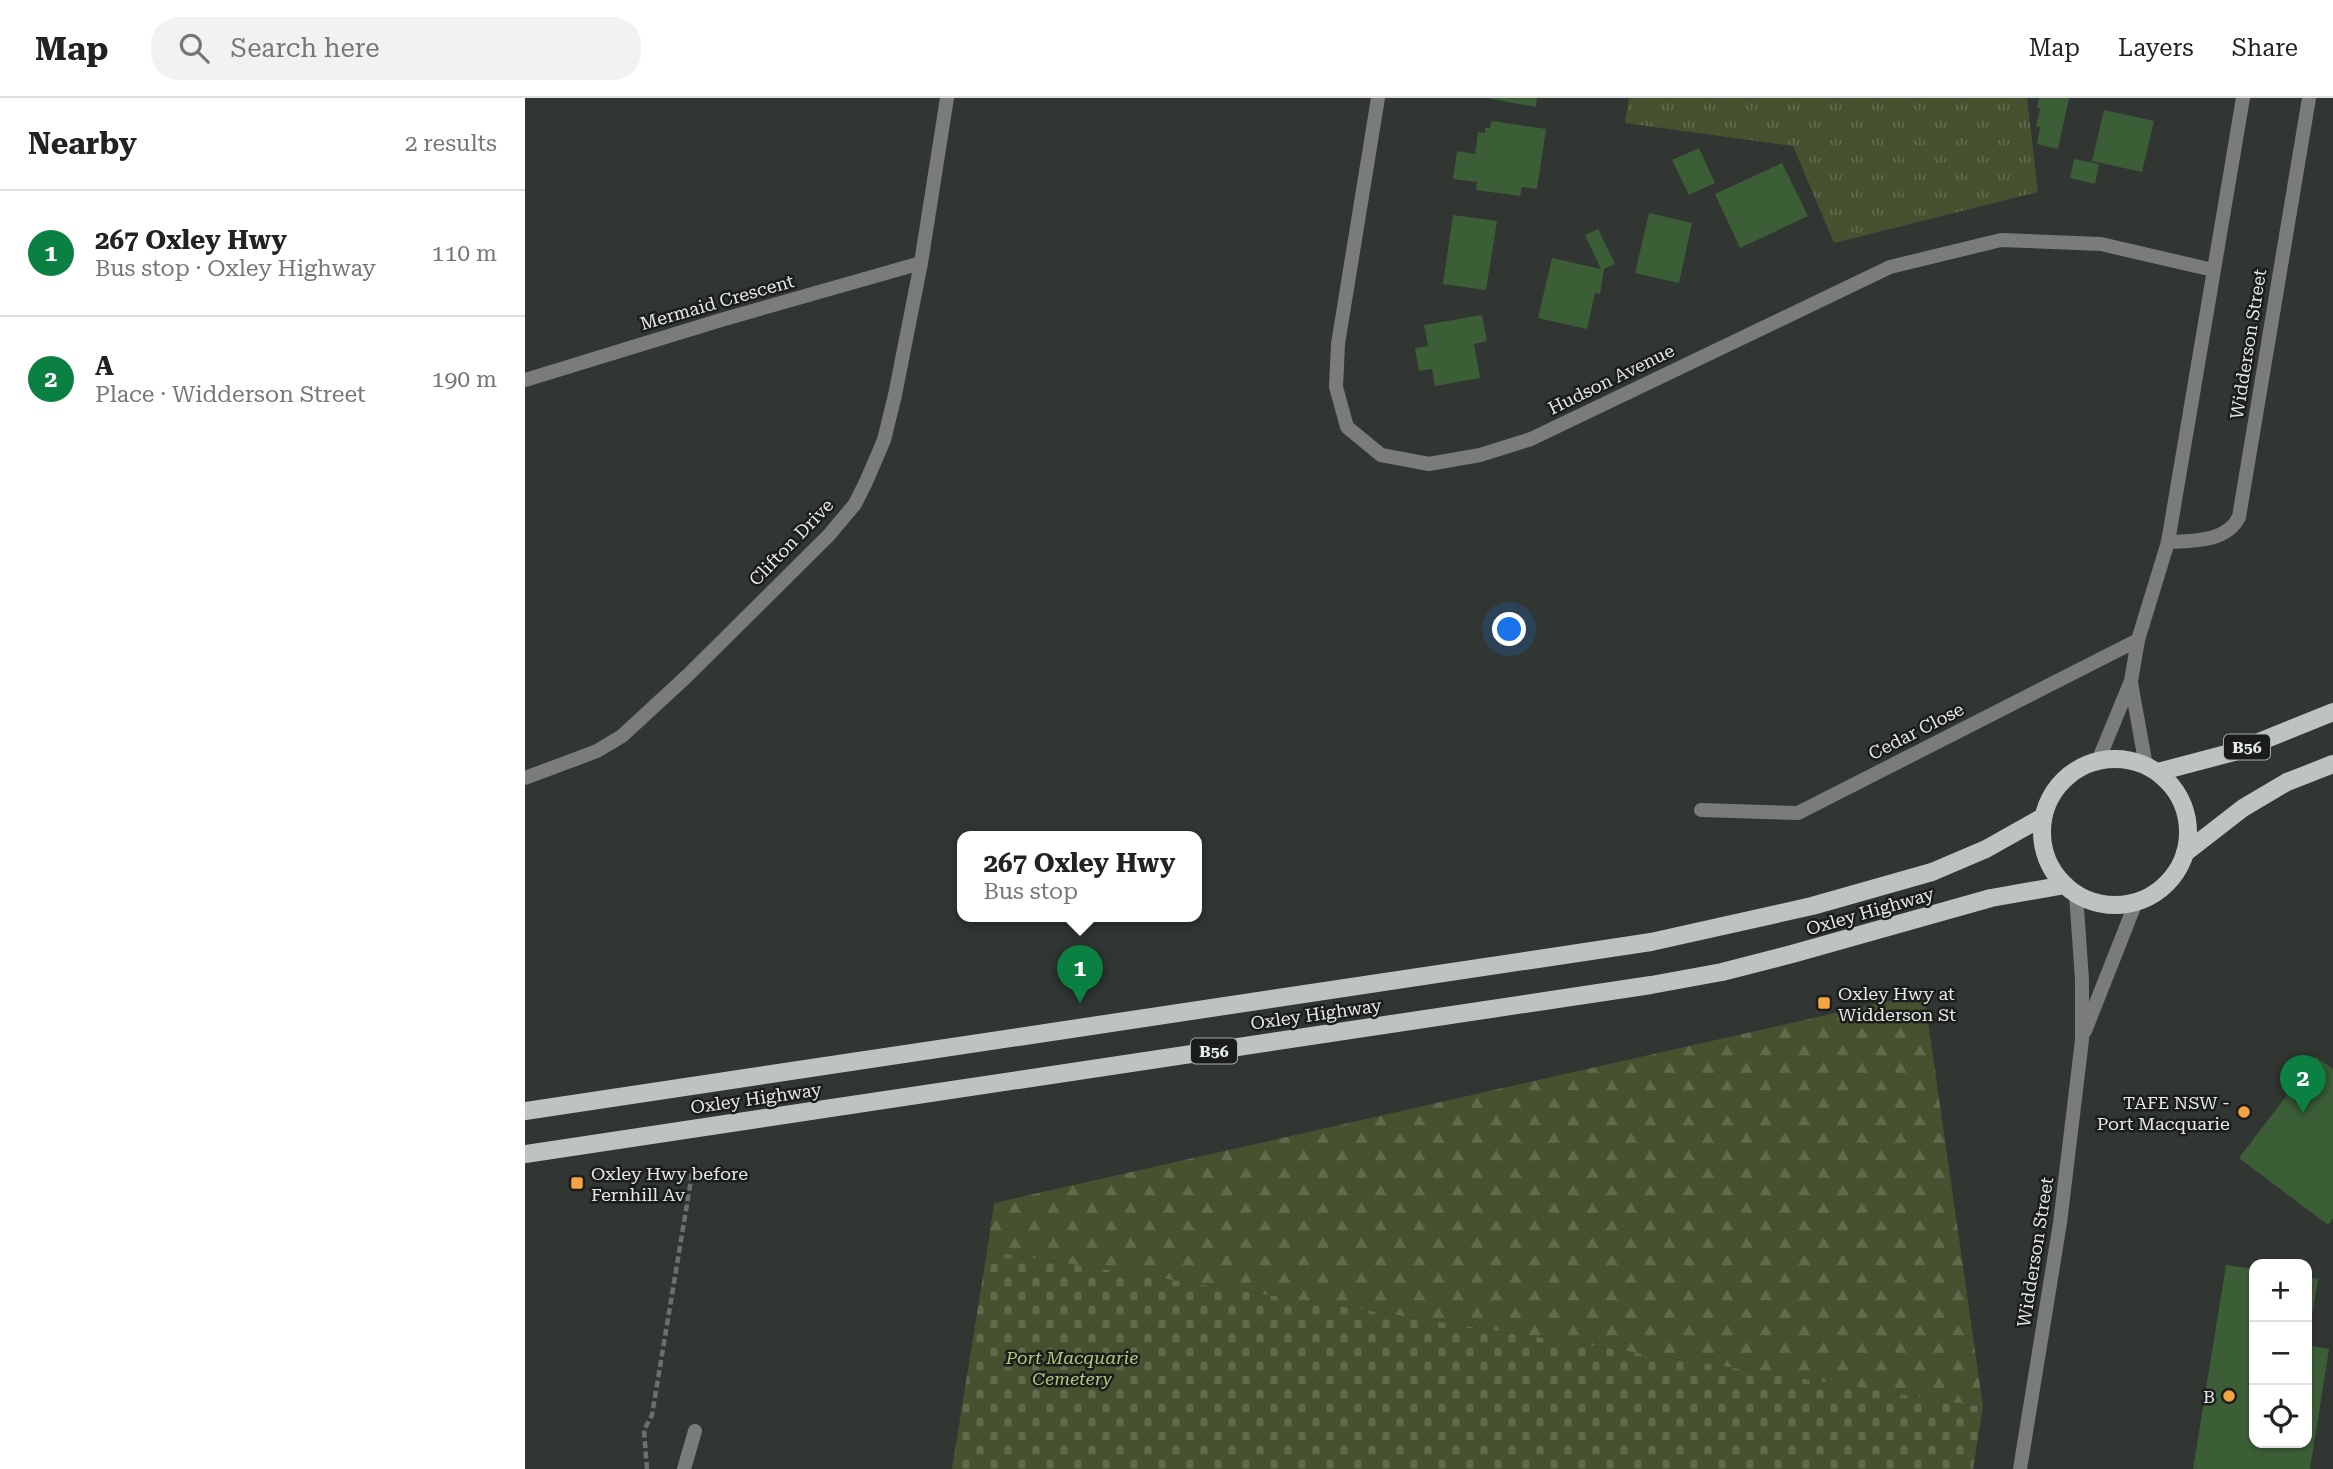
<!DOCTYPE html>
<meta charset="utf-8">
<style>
:root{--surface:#fff;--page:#f2f2f2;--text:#222;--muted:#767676;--line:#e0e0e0;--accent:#0b8043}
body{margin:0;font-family:"Roboto Serif",serif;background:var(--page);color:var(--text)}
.controls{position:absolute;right:21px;bottom:21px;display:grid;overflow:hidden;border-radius:14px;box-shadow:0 2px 5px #0004}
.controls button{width:63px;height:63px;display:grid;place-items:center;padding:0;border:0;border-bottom:2px solid var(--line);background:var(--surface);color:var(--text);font:35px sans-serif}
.you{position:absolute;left:985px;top:532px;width:24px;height:24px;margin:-18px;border:5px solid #fff;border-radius:50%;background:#1a73e8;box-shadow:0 0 0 10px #1a73e833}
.badge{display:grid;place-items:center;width:46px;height:46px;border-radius:50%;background:var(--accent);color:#fff;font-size:23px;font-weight:700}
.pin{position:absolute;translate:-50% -58px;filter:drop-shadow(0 2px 4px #0008)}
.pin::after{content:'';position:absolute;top:37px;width:24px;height:21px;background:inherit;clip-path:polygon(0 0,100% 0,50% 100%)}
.popup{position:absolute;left:432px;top:733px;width:245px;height:91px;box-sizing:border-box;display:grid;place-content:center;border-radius:14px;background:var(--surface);filter:drop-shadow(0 2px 5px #0005);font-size:23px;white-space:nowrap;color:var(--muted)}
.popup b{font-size:26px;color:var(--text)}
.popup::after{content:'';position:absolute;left:50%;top:100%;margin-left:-14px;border:14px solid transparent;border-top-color:var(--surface)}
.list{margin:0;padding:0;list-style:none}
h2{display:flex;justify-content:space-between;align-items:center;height:91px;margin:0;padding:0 28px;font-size:30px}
h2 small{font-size:23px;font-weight:400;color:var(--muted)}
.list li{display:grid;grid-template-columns:46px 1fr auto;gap:21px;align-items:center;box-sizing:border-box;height:126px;padding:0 28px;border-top:2px solid var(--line)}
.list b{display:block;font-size:26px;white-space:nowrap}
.list p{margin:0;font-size:23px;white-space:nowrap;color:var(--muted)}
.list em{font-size:23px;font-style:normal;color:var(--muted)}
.icon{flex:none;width:38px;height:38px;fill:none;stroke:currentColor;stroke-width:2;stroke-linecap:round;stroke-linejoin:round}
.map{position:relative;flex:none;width:1808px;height:1371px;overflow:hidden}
header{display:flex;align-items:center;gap:42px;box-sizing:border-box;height:98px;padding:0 35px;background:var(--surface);border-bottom:2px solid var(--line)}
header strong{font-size:33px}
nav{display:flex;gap:38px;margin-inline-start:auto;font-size:24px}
.search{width:490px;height:63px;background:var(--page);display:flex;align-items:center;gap:18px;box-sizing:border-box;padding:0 24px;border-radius:28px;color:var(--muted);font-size:26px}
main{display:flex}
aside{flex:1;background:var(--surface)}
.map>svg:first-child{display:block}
</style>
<header>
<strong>Map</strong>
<div class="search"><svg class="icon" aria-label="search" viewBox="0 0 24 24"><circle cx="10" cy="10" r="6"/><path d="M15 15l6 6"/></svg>Search here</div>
<nav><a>Map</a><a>Layers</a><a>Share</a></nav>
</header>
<main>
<aside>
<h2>Nearby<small>2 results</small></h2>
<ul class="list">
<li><span class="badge">1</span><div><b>267 Oxley Hwy</b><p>Bus stop · Oxley Highway</p></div><em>110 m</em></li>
<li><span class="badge">2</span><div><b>A</b><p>Place · Widderson Street</p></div><em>190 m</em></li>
</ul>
</aside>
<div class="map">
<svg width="1808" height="1371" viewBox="0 0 1808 1371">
<defs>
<pattern id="forest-firs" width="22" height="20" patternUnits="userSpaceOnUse" patternTransform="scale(1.75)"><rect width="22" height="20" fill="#46512f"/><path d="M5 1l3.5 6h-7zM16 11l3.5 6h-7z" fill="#616a4d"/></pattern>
<pattern id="cemetery-stones" width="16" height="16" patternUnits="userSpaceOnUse" patternTransform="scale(1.75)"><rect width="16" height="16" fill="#46512f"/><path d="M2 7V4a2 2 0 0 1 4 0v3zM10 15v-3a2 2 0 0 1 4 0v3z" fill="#616a4d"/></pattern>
<pattern id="park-tufts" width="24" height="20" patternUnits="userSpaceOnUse" patternTransform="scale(1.75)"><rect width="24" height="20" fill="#46512f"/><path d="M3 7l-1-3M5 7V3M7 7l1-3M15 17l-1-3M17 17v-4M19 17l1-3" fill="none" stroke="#616a4d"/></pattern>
</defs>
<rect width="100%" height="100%" fill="#313633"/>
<path fill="url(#forest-firs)" d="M1399,895L1458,1309L462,1153L469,1105Z"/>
<path fill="url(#cemetery-stones)" d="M462,1153L1458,1309L1448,1371H427Z"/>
<path fill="url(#park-tufts)" d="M1104,0H1502L1513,94L1309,145L1268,48L1100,25Z"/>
<g fill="#3b5e37">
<path d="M962,0H1012L1011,9Z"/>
<path d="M1514,0H1544L1533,51L1512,46L1515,29L1511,28L1515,11L1512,10Z"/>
<path d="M1579,12L1629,23L1617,74L1567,63Z"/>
<path d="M966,23L1021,31L1012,91L997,89L995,98L951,92L952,84L928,81L932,53L950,56L953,34L960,35V30H965Z"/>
<path d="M1174,50L1190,85L1164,97L1147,62Z"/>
<path d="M1549,61L1574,66L1570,86L1545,80Z"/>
<path d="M1257,65L1283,118L1215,150L1190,96Z"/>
<path d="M1124,115L1167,125L1154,185L1110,175Z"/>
<path d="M928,117L972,123L961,192L918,186Z"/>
<path d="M1073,131L1090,166L1079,171L1075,196L1070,195L1062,231L1013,220L1027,160L1076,171L1060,137Z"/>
<path d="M957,217L962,243L949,246L955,280L910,288L907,271L894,273L890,250L903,248L899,227Z"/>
<path d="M1791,959L1808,971V1120L1803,1127L1714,1060Z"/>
<path d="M1701,1167L1729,1171V1345H1782V1247L1804,1251L1785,1371H1668Z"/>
<path d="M1782,1179L1793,1181L1783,1243L1782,1242Z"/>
</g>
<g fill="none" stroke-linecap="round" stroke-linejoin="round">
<path stroke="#6b706d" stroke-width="4.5" stroke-dasharray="7 3.5" stroke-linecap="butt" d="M122,1371L119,1332L127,1317L168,1070"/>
<g stroke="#797c7b" stroke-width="14">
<path d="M853,0L813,246L811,289L822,329L856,357L904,366L955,357L1006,341L1365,169L1476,142L1576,146L1688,172"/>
<path d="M0,282L196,222L396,165"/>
<path d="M1643,444C1668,443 1702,444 1714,419L1784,0"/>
<path d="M1176,712L1273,715L1613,542"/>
<path d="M159,1371L170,1333"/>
</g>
<g stroke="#797c7b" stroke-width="14">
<path d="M1606,585L1621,668"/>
<path d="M1573,663L1606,583L1613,542L1643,444L1718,0"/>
<path d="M0,680L72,653L97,638L162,578L304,437L330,406L341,384L359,342L370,297L396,165L422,0"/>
<path d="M1560,933L1611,804"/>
<path d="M1495,1371L1535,1125L1557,942V882L1551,796"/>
</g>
<g stroke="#bdc3c1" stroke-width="18">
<circle cx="1590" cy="734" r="73"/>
<path d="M1633,674L1709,654L1808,614"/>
<path d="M1660,755L1718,710L1762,684L1808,666"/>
<path d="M0,1013L1126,844L1287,808L1407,774L1461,751L1518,719"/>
<path d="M0,1056L1126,887L1197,874L1267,856L1466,800L1540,787"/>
</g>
</g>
<g fill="#f2a541" stroke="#1b1d1b" stroke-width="2.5">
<rect x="1292" y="898" width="14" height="14" rx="3.5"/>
<circle cx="1719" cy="1014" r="7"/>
<rect x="45" y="1078" width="14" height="14" rx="3.5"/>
<circle cx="1704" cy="1298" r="7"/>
</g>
<g text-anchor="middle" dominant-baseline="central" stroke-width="5" stroke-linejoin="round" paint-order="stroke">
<g fill="#1b1d1b" stroke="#a8acaa" stroke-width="2">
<rect x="1699" y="636.5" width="46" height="25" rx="5"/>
<rect x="666" y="940.5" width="46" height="25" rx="5"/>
</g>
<g font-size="16" font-weight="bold" fill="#e5e9e7">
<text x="1722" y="649">B56</text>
<text x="689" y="953">B56</text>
</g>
<g font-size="18" fill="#e5e9e7" stroke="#1b1d1b">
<text transform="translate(192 204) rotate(-16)">Mermaid Crescent</text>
<text transform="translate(1723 246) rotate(-81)">Widderson Street</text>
<text transform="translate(1086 281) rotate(-26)">Hudson Avenue</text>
<text transform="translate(266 444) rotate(-46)">Clifton Drive</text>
<text transform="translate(1391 633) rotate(-27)">Cedar Close</text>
<text transform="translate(1345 813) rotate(-16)">Oxley Highway</text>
<text transform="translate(791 916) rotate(-8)">Oxley Highway</text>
<text transform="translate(231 1000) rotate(-8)">Oxley Highway</text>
<text transform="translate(1510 1154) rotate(-81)">Widderson Street</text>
</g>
<g font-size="18" fill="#e5e9e7" stroke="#1b1d1b" text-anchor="start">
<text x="1313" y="895">Oxley Hwy at<tspan x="1313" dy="21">Widderson St</tspan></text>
<text x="1705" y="1004" text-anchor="end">TAFE NSW -<tspan x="1705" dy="21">Port Macquarie</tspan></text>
<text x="66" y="1075">Oxley Hwy before<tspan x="66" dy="21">Fernhill Av</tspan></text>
<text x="1690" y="1298" text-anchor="end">B</text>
</g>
<g font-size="18" font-style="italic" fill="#b0ca7e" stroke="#1b1d1b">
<text x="547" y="1259">Port Macquarie<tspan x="547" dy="21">Cemetery</tspan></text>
</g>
</g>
</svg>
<div class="controls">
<button>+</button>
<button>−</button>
<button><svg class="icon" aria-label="locate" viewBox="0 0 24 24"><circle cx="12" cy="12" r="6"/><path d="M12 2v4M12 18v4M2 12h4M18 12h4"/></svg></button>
</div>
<div class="you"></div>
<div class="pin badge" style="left:555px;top:905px">1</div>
<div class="popup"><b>267 Oxley Hwy</b>Bus stop</div>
<div class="pin badge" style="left:1778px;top:1015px">2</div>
</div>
</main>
